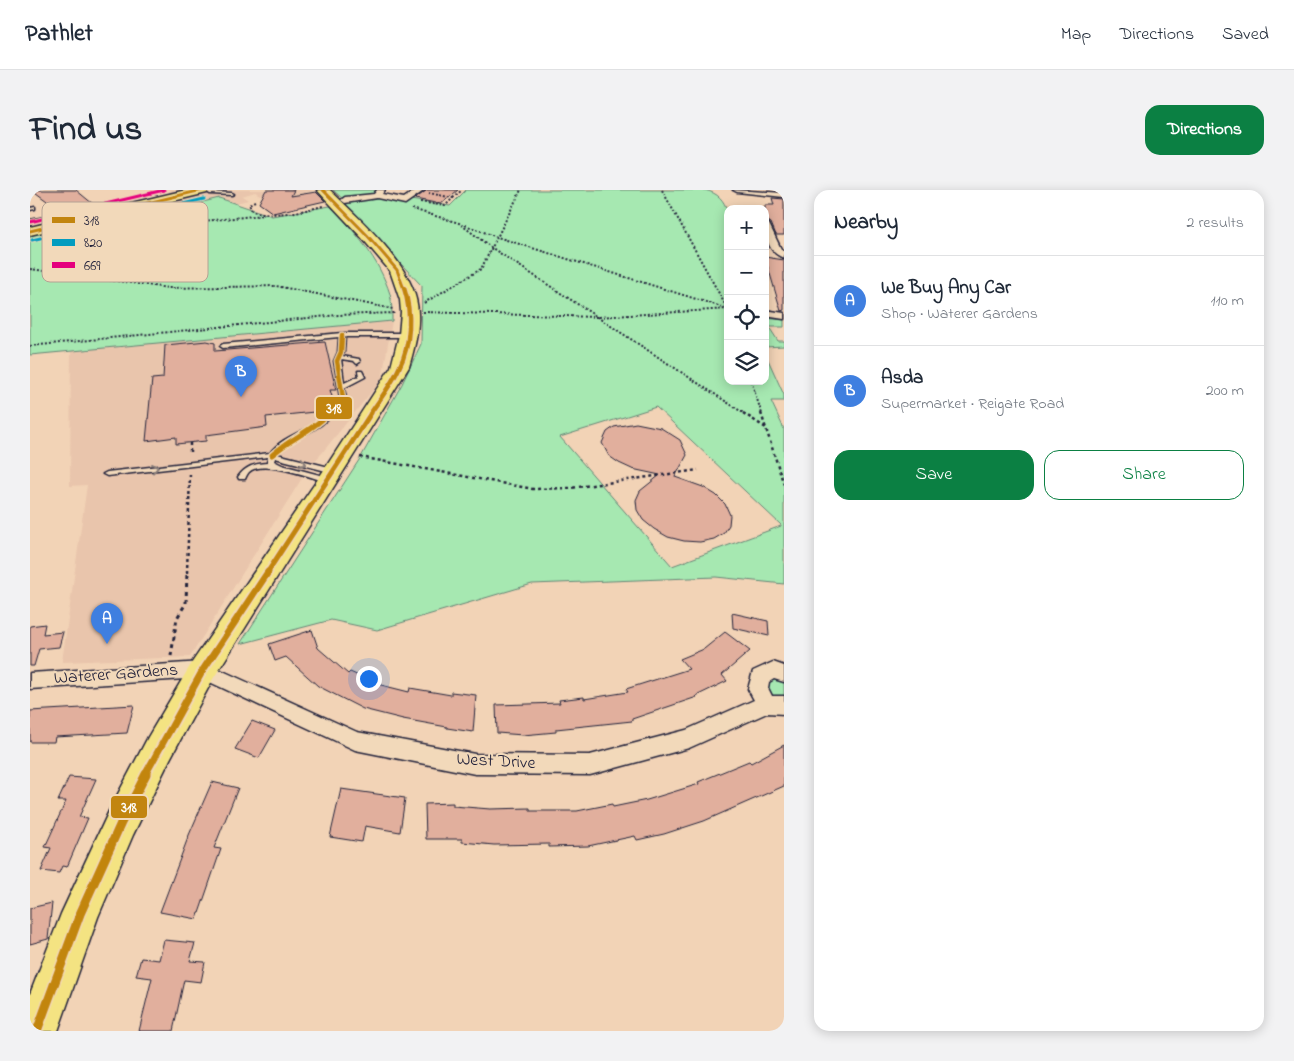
<!DOCTYPE html>
<meta charset="utf-8">
<style>
:root{--surface:#fff;--page:#f2f2f3;--text:#1f2937;--muted:#747a83;--line:#e0e1e3;--accent:#0b8043}
body{margin:0;font-family:"Indie Flower",sans-serif;background:var(--page);color:var(--text)}
.controls{position:absolute;right:15px;top:15px;display:grid;overflow:hidden;border-radius:10px;box-shadow:0 2px 12px #0003}
.controls button{width:45px;height:45px;display:grid;place-items:center;padding:0;border:0;border-bottom:1px solid var(--line);background:var(--surface);color:var(--text);font:25px sans-serif}
.you{position:absolute;left:338px;top:488px;width:18px;height:18px;margin:-12px;border:4px solid #fff;border-radius:50%;background:#1a73e8;box-shadow:0 0 0 8px #1a73e833}
.badge{display:grid;place-items:center;width:32px;height:32px;border-radius:50%;background:var(--accent);color:#fff;font-size:16px;font-weight:700}
.pin{position:absolute;translate:-50% -41px;filter:drop-shadow(0 1px 2px #0008)}
.pin::after{content:'';position:absolute;top:26px;width:18px;height:15px;background:inherit;clip-path:polygon(0 0,100% 0,50% 100%)}
.list{margin:0;padding:0;list-style:none}
h2{display:flex;justify-content:space-between;align-items:center;height:65px;margin:0;padding:0 20px;font-size:21px}
h2 small{font-size:16px;font-weight:400;color:var(--muted)}
.list li{display:grid;grid-template-columns:32px 1fr auto;gap:15px;align-items:center;box-sizing:border-box;height:90px;padding:0 20px;border-top:1px solid var(--line)}
.list b{display:block;font-size:19px;white-space:nowrap}
.list p{margin:0;font-size:16px;white-space:nowrap;color:var(--muted)}
.list em{font-size:16px;font-style:normal;color:var(--muted)}
.actions{display:flex;gap:10px;padding:15px 20px}
.actions a{flex:1;padding:11px 0;border:1px solid var(--accent);border-radius:15px;text-align:center;font-size:18px;color:var(--accent)}
.actions .main{background:var(--accent);color:#fff}
.icon{flex:none;width:28px;height:28px;fill:none;stroke:currentColor;stroke-width:2;stroke-linecap:round;stroke-linejoin:round}
.map{position:relative;flex:none;width:754px;height:841px;overflow:hidden;border-radius:15px}
header{display:flex;align-items:center;gap:30px;box-sizing:border-box;height:70px;padding:0 25px;background:var(--surface);border-bottom:1px solid var(--line)}
header strong{font-size:24px}
nav{display:flex;gap:28px;margin-inline-start:auto;font-size:18px}
.intro{display:flex;align-items:center;justify-content:space-between;box-sizing:border-box;height:120px;padding:0 30px}
h1{margin:0;font-size:35px}
.button{padding:12px 22px;border-radius:15px;background:var(--accent);color:#fff;font-size:18px;font-weight:700}
main{display:flex;gap:30px;padding:0 30px}
aside{flex:1;background:var(--surface);border-radius:15px;box-shadow:0 2px 12px #0003}
.map>svg:first-child{display:block}
</style>
<header>
<strong>Pathlet</strong>
<nav><a>Map</a><a>Directions</a><a>Saved</a></nav>
</header>
<div class="intro"><h1>Find us</h1><a class="button">Directions</a></div>
<main>
<div class="map">
<svg width="754" height="841" viewBox="0 0 754 841">
<rect width="100%" height="100%" fill="#f2d3b6"/>
<filter id="ink" filterUnits="userSpaceOnUse"><feTurbulence type="fractalNoise" baseFrequency=".02" numOctaves="2"/><feDisplacementMap in="SourceGraphic" scale="10" xChannelSelector="R" yChannelSelector="G"/><feConvolveMatrix kernelMatrix="1 2 1 2 8 2 1 2 1" color-interpolation-filters="sRGB"/></filter>
<g filter="url(#ink)">
<g fill="#e9c5ac">
<path d="M140,0H285L241,12L225,2L212,6L218,10L206,13L189,8L146,18L138,11Z"/>
<path d="M362,131L352,189L274,285L160,467L32,472L57,295L40,296L41,159Z"/>
</g>
<g fill="#a6e8b1" stroke="#648576" fill-rule="evenodd">
<path d="M303,0H354L347,5L420,16L436,0H675C689,4 693,9 698,22V191H735V163L754,205V211H741L754,239V394L686,387L502,394L347,440L301,430L210,454L331,267L372,194L391,154L392,96L313,13L314,10ZM626,217L751,335V336L642,376L530,247Z"/>
<path d="M189,8L242,26L300,16C325,41 349,69 360,104C362,112 362,123 362,131L0,165V43L86,23L98,31Z"/>
<path d="M735,128L754,130V137H739L748,151H754V156L735,157Z"/>
<path d="M754,484V515L736,514L730,487Z"/>
</g>
<g fill="#e1af9d" stroke="#22223b">
<path d="M2,0H46L63,14L32,22Z"/>
<path d="M236,0H264L261,6L286,2L295,11L243,23L229,13Z"/>
<path d="M397,0H428L411,14L385,9Z"/>
<path d="M742,8L754,9V45H746L741,33L735,29V15H744Z"/>
<path d="M735,67L754,70V120L751,121Z"/>
<path d="M177,151L185,153V161L295,152L306,200H300L304,213L292,215L294,221L236,227L237,237L176,245V251L146,254V247L116,251L122,189L133,188L135,155Z"/>
<path d="M606,233L631,238L650,250L657,265L645,287L673,297L686,305L695,314L700,325L699,335L694,343L684,349L670,352L654,351L638,347L624,339L613,330L607,320L606,310L610,301L630,285L602,279L589,273L579,266L572,253L577,242L584,237Z"/>
<path d="M702,423L738,431L739,446L703,438Z"/>
<path d="M15,434L13,444L33,442L29,457L9,459L4,476H0V436Z"/>
<path d="M282,440L288,458L318,484L320,482L347,494L379,502L380,498L421,505V502L446,505L443,542L417,538V537L373,529L333,519L288,496L256,467L245,471L239,454Z"/>
<path d="M695,442L720,461L692,485L697,491L666,506L667,507L602,529V531L526,539V542L493,545L467,543L466,515L530,513L529,510L554,507V509L598,502L596,499L659,479L650,469L674,459Z"/>
<path d="M104,515L97,543L25,547L24,552H0V521Z"/>
<path d="M222,531L245,540L229,568L205,559Z"/>
<path d="M754,555V596L674,631L634,644L607,650L605,646L558,656L519,657V654L464,655L432,652V649H396L395,614L423,613V616L460,619L500,618V621H547L582,614L583,617L617,610L669,594L668,592L719,571L721,573Z"/>
<path d="M39,587L66,589L49,627L58,628L37,677L32,676L29,683L11,681L21,658L15,657L36,611H28Z"/>
<path d="M182,592L208,598L184,658L191,659L167,729L130,722L159,645Z"/>
<path d="M311,599L375,608L370,642L335,636L332,652L300,647Z"/>
<path d="M22,713L18,749L0,754V718Z"/>
<path d="M134,750L165,753L160,771L175,772L171,792L154,790L143,841H109L122,788L106,786L111,768L129,770Z"/>
</g>
<g fill="none" stroke-linecap="round" stroke-linejoin="round">
<defs>
<g id="lane">
<path d="M174,0H179L181,2L202,3L204,4L202,5L180,4Z"/>
<path d="M5,17V19L0,20V18Z"/>
<path d="M24,25L35,29L33,30L24,27L0,32V30Z"/>
<path d="M312,143H378L381,145L378,147H315L314,162L312,166L329,169L330,172L327,174L324,171L311,169L314,193L329,186L328,181H332L335,187L314,198L316,208C307,221 296,233 283,240C270,248 256,253 247,264L307,279V283H304L245,268L244,271L252,275L301,288V292H298C281,288 234,269 219,282C217,284 216,287 215,289H209L208,287C216,276 224,274 237,273L238,267L77,286L73,284L77,282L240,263C250,250 264,245 277,238C290,231 301,220 310,208L304,171L308,162L309,147L193,158L190,156L193,154Z"/>
</g>
<g id="street">
<path d="M347,0H355L352,4L374,8L386,0H395L375,14L347,8L315,13L311,10L315,7L344,4Z"/>
<path d="M703,0L754,3V7L707,2Z"/>
<path d="M735,31L739,34L751,59L754,61V68C738,63 735,46 735,31Z"/>
<path d="M735,120L754,123V129L735,126Z"/>
<path d="M173,472L327,542L445,564L560,565L656,540L724,510L718,499L723,481L743,472L754,476V492L744,489L739,492L738,498L742,506H754V524L737,523L659,558L560,585L445,584L325,560L171,488L0,499V483Z"/>
</g>
<g id="highway">
<path d="M156,0H178L177,3L0,45V37Z"/>
<path d="M287,0H300C330,30 388,78 388,124C389,142 384,159 379,177L183,489L140,569L103,645L68,727L28,841H0V804L31,724L79,621L118,547L163,471L290,286L361,177L369,145L371,122L370,110L360,81L332,48Z"/>
</g>
</defs>
<use href="#lane" stroke="#22223b" stroke-width="3"/>
<use href="#street" stroke="#22223b" stroke-width="3"/>
<use href="#highway" stroke="#22223b" stroke-width="3"/>
<g stroke="#22223b" stroke-width="2" stroke-dasharray="2 2" stroke-linecap="butt">
<path d="M632,0L697,118"/>
<path d="M423,8L432,0"/>
<path d="M225,11L219,14L222,21C246,27 269,22 293,16"/>
<path d="M390,12L415,16L423,8L399,3"/>
<path d="M382,19L429,33L462,58L715,224"/>
<path d="M435,35L467,47L695,118"/>
<path d="M23,49L62,42L234,25"/>
<path d="M0,79L138,98L246,96L363,119"/>
<path d="M394,113L451,79L491,0"/>
<path d="M393,122L568,127L697,119"/>
<path d="M0,156L308,125L365,123"/>
<path d="M721,191L732,224"/>
</g>
<g stroke="#22223b" stroke-width="2.5" stroke-dasharray="3 3" stroke-linecap="butt">
<path d="M713,223L736,238"/>
<path d="M731,223L754,295"/>
<path d="M160,253V265"/>
<path d="M330,267L503,299L541,298L668,280"/>
<path d="M157,383L160,283"/>
</g>
<path stroke="#22223b" stroke-width="3" stroke-dasharray="4 4" stroke-linecap="butt" d="M141,466L147,428L156,413L157,382"/>
<use href="#lane" fill="#f2d9ba" fill-rule="evenodd"/>
<use href="#street" fill="#f2d9ba" fill-rule="evenodd"/>
<use href="#highway" fill="#f4e382" fill-rule="evenodd"/>
<defs>
<g id="bus-1-far4">
<path d="M293,0L337,45L367,80L374,99"/>
<path d="M0,41L172,0"/>
</g>
<g id="bus-1-far3">
<path d="M298,224L313,208L307,171L311,162L312,145"/>
<path d="M340,224C350,209 362,194 369,178C381,155 382,122 374,98"/>
</g>
<g id="bus-1-far2">
<path d="M242,265C259,249 284,240 299,223"/>
<path d="M237,383L341,223"/>
</g>
<path id="bus-1-far1" d="M115,585L173,480L238,382"/>
<path id="bus-1" d="M7,841L50,724L91,633L116,584"/>
<path id="bus-2" d="M2,50L174,9"/>
<path id="bus-3" d="M0,32L134,0"/>
</defs>
<use href="#bus-1-far4" stroke="#f2d9ba" stroke-width="5"/>
<use href="#bus-1-far3" stroke="#f2d9ba" stroke-width="7"/>
<use href="#bus-1-far2" stroke="#f2d9ba" stroke-width="8"/>
<use href="#bus-1-far1" stroke="#f2d9ba" stroke-width="11"/>
<use href="#bus-1" stroke="#f2d9ba" stroke-width="12"/>
<use href="#bus-2" stroke="#f2d9ba" stroke-width="5"/>
<use href="#bus-3" stroke="#f2d9ba" stroke-width="5"/>
<use href="#bus-1-far4" stroke="#c2850f" stroke-width="3"/>
<use href="#bus-1-far3" stroke="#c2850f" stroke-width="4.5"/>
<use href="#bus-1-far2" stroke="#c2850f" stroke-width="5"/>
<use href="#bus-1-far1" stroke="#c2850f" stroke-width="7"/>
<use href="#bus-1" stroke="#c2850f" stroke-width="9"/>
<use href="#bus-2" stroke="#039cbf" stroke-width="3"/>
<use href="#bus-3" stroke="#e5007d" stroke-width="3"/>
</g>
<defs><path id="oneway-chevron" d="M-2-3.5L2.5 0L-2 3.5" fill="none" stroke-width="1.6" stroke-linecap="round" stroke-linejoin="round" transform="scale(1.25)"/></defs>
<g stroke="#8a7e7a">
<use href="#oneway-chevron" transform="translate(273 273) rotate(14)"/>
<use href="#oneway-chevron" transform="translate(125 278) rotate(-7)"/>
</g>
</g>
<g text-anchor="middle" dominant-baseline="central" stroke-width="4" stroke-linejoin="round" paint-order="stroke">
<g font-size="18" fill="#22223b" stroke="#f2d9ba">
<text transform="translate(86 485) rotate(-4)">Waterer Gardens</text>
<text transform="translate(466 572) rotate(3)">West Drive</text>
</g>
</g>
<rect x="12" y="12" width="166" height="80" rx="8" fill="#f2d9ba" stroke="#b4a294" stroke-width="1"/>
<rect x="22" y="27" width="23" height="6" fill="#c2850f"/>
<rect x="22" y="49" width="23" height="7" fill="#039cbf"/>
<rect x="22" y="72" width="23" height="6" fill="#e5007d"/>
<g font-size="14" fill="#22223b">
<text x="54" y="35">318</text>
<text x="54" y="57">820</text>
<text x="54" y="80">669</text>
</g>
<g stroke="#f2d9ba" stroke-width="2">
<rect x="285" y="206" width="38" height="24" rx="5" fill="#c2850f"/>
<rect x="80" y="605" width="38" height="24" rx="5" fill="#c2850f"/>
</g>
<g font-size="14" text-anchor="middle" font-weight="bold" fill="#fff">
<text x="304" y="223">318</text>
<text x="99" y="622">318</text>
</g>
</svg>
<div class="controls">
<button>+</button>
<button>−</button>
<button><svg class="icon" aria-label="locate" viewBox="0 0 24 24"><circle cx="12" cy="12" r="6"/><path d="M12 2v4M12 18v4M2 12h4M18 12h4"/></svg></button>
<button><svg class="icon" aria-label="layers" viewBox="0 0 24 24"><path d="M12 4l9 5-9 5-9-5zM3 14l9 5 9-5"/></svg></button>
</div>
<div class="you"></div>
<div class="pin badge" style="left:77px;top:454px;background:#3f7fe0">A</div>
<div class="pin badge" style="left:211px;top:207px;background:#3f7fe0">B</div>
</div>
<aside>
<h2>Nearby<small>2 results</small></h2>
<ul class="list">
<li><span class="badge" style="background:#3f7fe0">A</span><div><b>We Buy Any Car</b><p>Shop · Waterer Gardens</p></div><em>110 m</em></li>
<li><span class="badge" style="background:#3f7fe0">B</span><div><b>Asda</b><p>Supermarket · Reigate Road</p></div><em>200 m</em></li>
</ul>
<div class="actions"><a class="main">Save</a><a>Share</a></div>
</aside>
</main>
